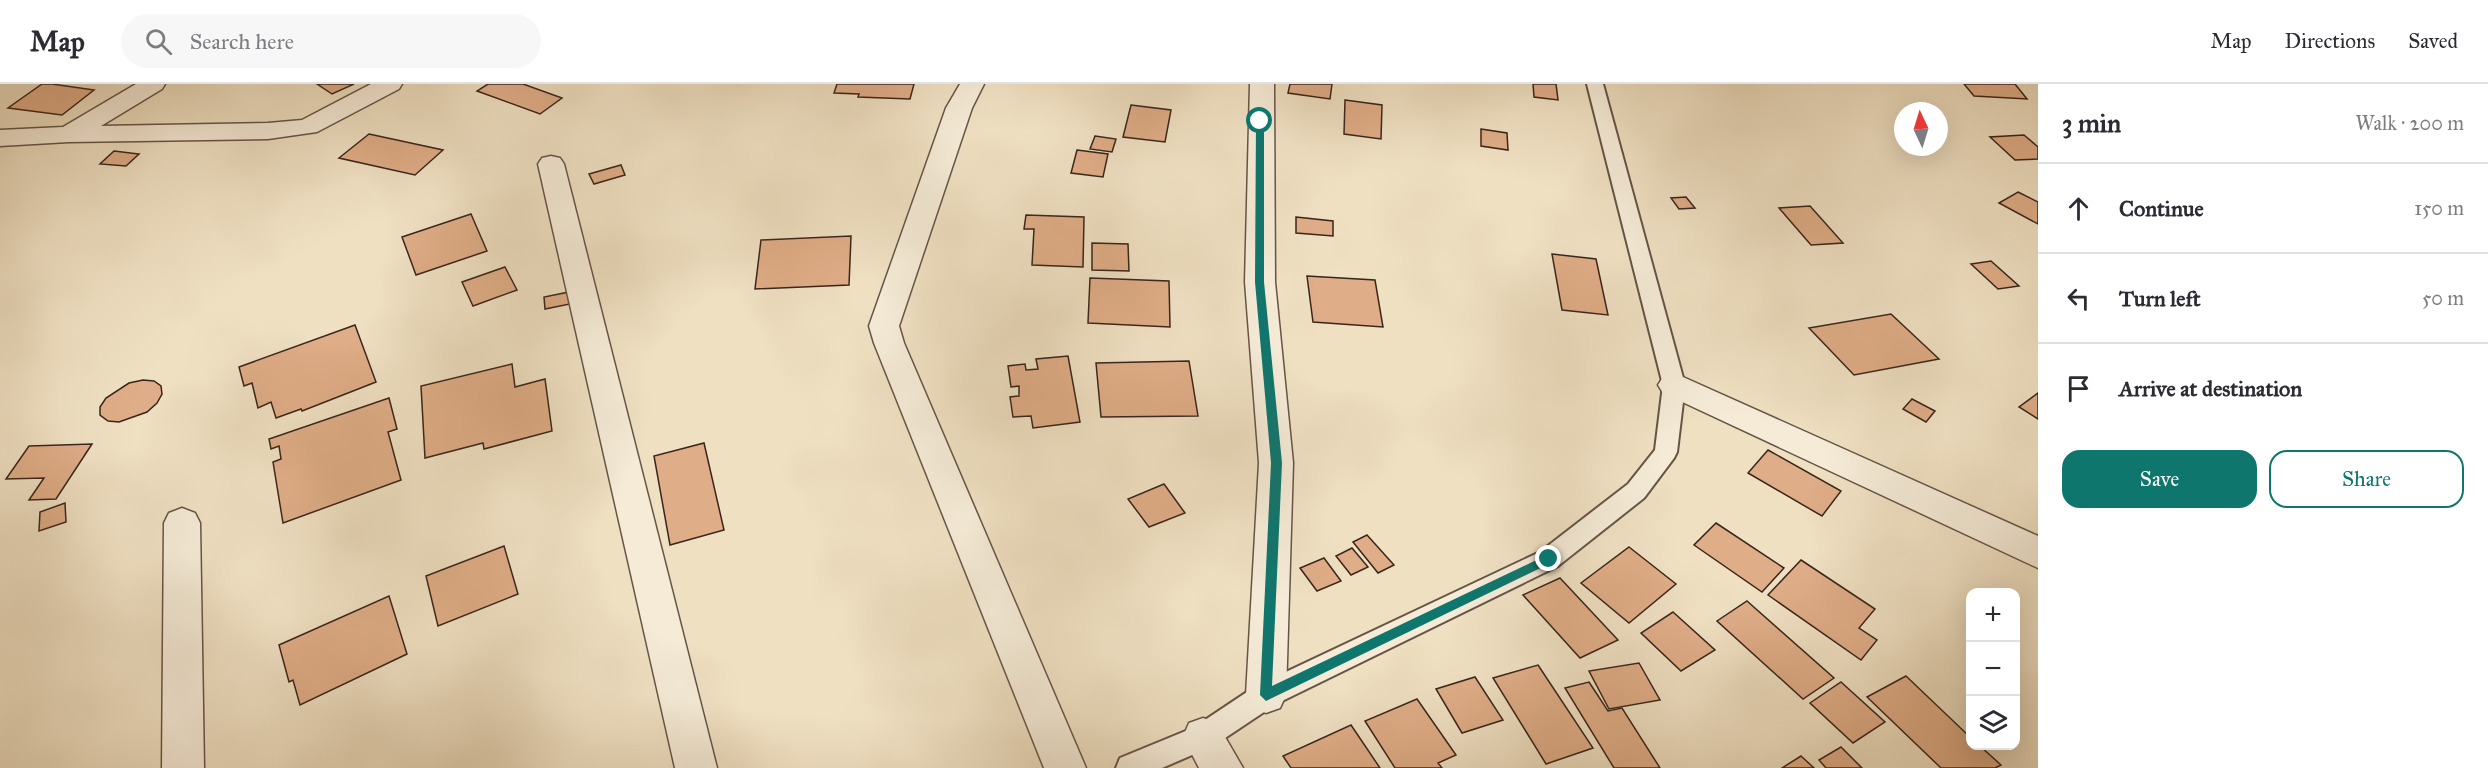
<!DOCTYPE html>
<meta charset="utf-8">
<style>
:root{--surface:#fff;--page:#f7f7f7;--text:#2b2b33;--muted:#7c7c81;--line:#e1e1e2;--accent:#0f766e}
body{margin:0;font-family:"IM FELL Great Primer",serif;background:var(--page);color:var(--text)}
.controls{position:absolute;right:18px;bottom:18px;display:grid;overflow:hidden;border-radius:12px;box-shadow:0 6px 24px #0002}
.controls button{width:54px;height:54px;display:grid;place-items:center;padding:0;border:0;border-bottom:2px solid var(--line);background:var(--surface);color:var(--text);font:30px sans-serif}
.compass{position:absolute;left:1894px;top:18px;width:54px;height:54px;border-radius:50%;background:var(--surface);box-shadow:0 6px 24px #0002;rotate:356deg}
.stop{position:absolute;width:18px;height:18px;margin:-14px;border:4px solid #0f766e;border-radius:50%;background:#fff}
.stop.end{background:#0f766e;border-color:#fff;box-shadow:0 2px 6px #0008}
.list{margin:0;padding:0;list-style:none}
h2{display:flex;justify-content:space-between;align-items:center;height:78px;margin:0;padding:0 24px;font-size:26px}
h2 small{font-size:20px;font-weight:400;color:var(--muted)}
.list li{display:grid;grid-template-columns:39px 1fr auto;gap:18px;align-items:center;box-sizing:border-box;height:90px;padding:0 24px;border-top:2px solid var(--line)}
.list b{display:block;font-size:22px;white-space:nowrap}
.list em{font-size:20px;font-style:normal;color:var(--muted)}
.actions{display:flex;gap:12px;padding:18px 24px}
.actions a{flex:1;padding:14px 0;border:2px solid var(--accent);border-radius:18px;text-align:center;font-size:21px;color:var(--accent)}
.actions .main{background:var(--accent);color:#fff}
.icon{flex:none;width:33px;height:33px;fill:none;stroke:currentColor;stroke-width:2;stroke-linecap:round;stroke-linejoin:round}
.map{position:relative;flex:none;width:2038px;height:684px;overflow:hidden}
header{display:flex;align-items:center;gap:36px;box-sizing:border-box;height:84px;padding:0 30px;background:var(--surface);border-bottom:2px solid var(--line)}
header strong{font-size:28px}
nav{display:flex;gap:33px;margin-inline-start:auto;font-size:21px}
.search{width:420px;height:54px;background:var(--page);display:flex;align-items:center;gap:15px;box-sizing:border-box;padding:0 21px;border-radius:33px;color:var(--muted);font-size:22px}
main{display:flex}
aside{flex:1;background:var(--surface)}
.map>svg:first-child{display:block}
</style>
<header>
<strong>Map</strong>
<div class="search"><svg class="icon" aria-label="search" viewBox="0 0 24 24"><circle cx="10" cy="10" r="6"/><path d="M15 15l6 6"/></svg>Search here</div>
<nav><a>Map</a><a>Directions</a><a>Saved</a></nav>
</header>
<main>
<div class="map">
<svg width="2038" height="684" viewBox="0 0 2038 684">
<rect width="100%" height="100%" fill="#efe0c2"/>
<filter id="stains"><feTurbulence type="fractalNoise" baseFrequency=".00333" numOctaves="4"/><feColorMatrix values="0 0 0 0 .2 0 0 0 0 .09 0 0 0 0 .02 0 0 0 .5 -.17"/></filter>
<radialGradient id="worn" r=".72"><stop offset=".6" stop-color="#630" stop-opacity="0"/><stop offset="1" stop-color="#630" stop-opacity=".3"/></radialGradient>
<g fill="#dfad87" stroke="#3a251c" stroke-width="1.5">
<path d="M42,0H52L94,6L62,31L8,24Z"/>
<path d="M317,0H354L332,10Z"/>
<path d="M488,0H523L562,14L540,30L477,7Z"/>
<path d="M837,0H914L910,15L858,13L859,10L834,9Z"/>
<path d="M1290,0H1332L1330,15L1288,9Z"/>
<path d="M1533,0H1556L1558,16L1534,13Z"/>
<path d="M1964,0H2015L2027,15L1974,12Z"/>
<path d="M1345,16L1382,21L1381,55L1344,50Z"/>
<path d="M1131,21L1171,26L1165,58L1123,53Z"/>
<path d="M1481,45L1507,49L1508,66L1481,62Z"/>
<path d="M369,50L443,66L415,91L339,74Z"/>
<path d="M2024,51L2038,63V75L2015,76L1990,53Z"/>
<path d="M1095,52L1116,55L1112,68L1090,65Z"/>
<path d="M1077,66L1108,70L1103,93L1071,89Z"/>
<path d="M114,67L139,70L126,82L100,80Z"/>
<path d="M621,81L625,91L594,100L589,90Z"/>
<path d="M2018,108L2038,118V140L1999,119Z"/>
<path d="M1686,113L1695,124L1679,125L1671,114Z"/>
<path d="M1810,122L1843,159L1811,161L1779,124Z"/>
<path d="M471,130L487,167L416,191L402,153Z"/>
<path d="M1026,131L1084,133L1083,183L1032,181L1034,145H1024Z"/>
<path d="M1296,133L1333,137V152L1296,149Z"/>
<path d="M851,152L849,201L755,205L761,156Z"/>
<path d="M1092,159L1128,160L1129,187L1092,186Z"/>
<path d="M1552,170L1596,175L1608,231L1562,226Z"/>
<path d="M1991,177L2019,202L1998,205L1971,180Z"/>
<path d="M505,183L517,206L473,222L462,198Z"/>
<path d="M1307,192L1375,196L1383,243L1313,238Z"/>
<path d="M1090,194L1169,197L1170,243L1088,239Z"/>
<path d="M569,208L570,220L545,225L544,213Z"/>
<path d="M1891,230L1939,275L1854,291L1809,244Z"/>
<path d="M355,241L376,298L302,327L301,325L276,334L271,318L258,324L252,299L244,302L239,283Z"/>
<path d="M1068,272L1080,338L1033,344L1031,332L1013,333L1010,313L1019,312V302L1011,303L1008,282L1025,280L1026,286L1038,285L1036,275Z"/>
<path d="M1189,277L1198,332L1101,333L1096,279Z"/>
<path d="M512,280L515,303L545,295L552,347L484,365L483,359L425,374L421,302Z"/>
<path d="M143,296L154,297L161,302L162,310L157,319L147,328L119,338L108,337L100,331V323L106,314L129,299Z"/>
<path d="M2038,309V335L2019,323Z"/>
<path d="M389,314L397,345L388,348L401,396L283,439L273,378L281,375L279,362L271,365L269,355Z"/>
<path d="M1912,315L1935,327L1926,338L1903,325Z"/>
<path d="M704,359L724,446L670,461L654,372Z"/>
<path d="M92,360L56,415L29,416L44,394L6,395L29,362Z"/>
<path d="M1768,366L1841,407L1822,432L1748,389Z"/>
<path d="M1164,400L1185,429L1149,443L1128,415Z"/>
<path d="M65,419L66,438L39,447L40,428Z"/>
<path d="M1716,439L1784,484L1762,508L1694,461Z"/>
<path d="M1367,451L1394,481L1378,489L1353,458Z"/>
<path d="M504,462L518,510L438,542L426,492Z"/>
<path d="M1629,463L1676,500L1629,539L1581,499Z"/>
<path d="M1352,464L1368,483L1351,491L1336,472Z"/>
<path d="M1324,474L1341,497L1317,507L1300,484Z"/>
<path d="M1801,476L1875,525L1859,544L1877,556L1861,576L1768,511Z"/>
<path d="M1560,494L1618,556L1580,574L1523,511Z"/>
<path d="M389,512L407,570L300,621L293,596L289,598L279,561Z"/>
<path d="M1747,517L1834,594L1803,615L1717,537Z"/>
<path d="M1673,528L1715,566L1681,587L1641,549Z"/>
<path d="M1639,579L1660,616L1609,625L1589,587Z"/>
<path d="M1538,581L1593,664L1546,680L1493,594Z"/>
<path d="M1906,592L1970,653V662H1980L2001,681L1995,684H1941L1867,613Z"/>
<path d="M1475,593L1503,636L1462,649L1436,605Z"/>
<path d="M1589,598L1608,627L1622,624L1660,684H1614L1565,604Z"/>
<path d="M1841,598L1885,638L1853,659L1810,619Z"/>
<path d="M1417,615L1456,671L1438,679L1442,684H1395L1365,637Z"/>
<path d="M1351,641L1380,684H1291L1283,672Z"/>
<path d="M1841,663L1862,684H1826L1819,676Z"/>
<path d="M1801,672L1814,684H1782Z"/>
</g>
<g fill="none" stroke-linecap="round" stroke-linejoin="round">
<defs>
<path id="service" d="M1587,0H1603L1685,301L1677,368L1674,374L1644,414L1558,482L1276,620L1213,662L1162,684H1116L1120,674L1193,644L1256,602L1540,468L1628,400L1655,366L1663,301Z"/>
<g id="minor">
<path d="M136,0H165L162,5L101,42L268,39L302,36L371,0H402L399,5L317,48L268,55L69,58L0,62V46L63,43Z"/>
<path d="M960,0H984L972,24L899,242L904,259L1086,684H1044L874,259L869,242L946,24Z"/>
<path d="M1250,0H1274L1275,198L1293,379L1286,611L1280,624L1266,629L1252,624L1246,611L1259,379L1245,198Z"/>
<path d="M551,72L560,74L564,80L717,684H675L538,80L542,74Z"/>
<path d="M1674,289L2038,452V484L1663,309L1658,301L1663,293Z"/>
<path d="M182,424L195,429L200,439L204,684H162L164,439L169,429Z"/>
<path d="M1203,634L1217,639L1243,684H1199L1183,653L1189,639Z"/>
</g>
</defs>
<use href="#service" stroke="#675446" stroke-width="4"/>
<use href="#minor" stroke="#675446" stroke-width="3"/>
<use href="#service" fill="#f5ebd7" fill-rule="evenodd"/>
<use href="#minor" fill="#f5ebd7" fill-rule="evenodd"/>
</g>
<path fill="#0f766e" d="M1260,35L1264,37V198L1282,379L1272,602L1545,472L1549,470L1554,475L1553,478L1266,617L1260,611L1271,379L1255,198L1256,37Z"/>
<rect width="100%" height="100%" filter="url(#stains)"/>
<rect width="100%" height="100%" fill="url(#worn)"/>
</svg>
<div class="controls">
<button>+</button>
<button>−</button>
<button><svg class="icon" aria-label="layers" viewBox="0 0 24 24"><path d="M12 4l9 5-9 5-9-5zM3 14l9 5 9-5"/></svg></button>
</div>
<svg class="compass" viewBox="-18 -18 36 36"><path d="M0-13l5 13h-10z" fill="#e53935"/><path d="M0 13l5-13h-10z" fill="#7c7c81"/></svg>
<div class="stop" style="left:1260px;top:37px"></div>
<div class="stop end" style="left:1549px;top:475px"></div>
</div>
<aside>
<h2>3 min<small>Walk · 200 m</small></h2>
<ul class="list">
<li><svg class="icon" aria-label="ahead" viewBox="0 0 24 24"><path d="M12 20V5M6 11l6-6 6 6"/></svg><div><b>Continue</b></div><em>150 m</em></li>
<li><svg class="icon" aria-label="left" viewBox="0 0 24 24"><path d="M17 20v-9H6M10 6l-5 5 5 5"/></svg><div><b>Turn left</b></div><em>50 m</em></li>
<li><svg class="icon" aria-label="arrive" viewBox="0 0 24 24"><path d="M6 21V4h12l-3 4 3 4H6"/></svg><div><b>Arrive at destination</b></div></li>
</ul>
<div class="actions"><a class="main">Save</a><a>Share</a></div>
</aside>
</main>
